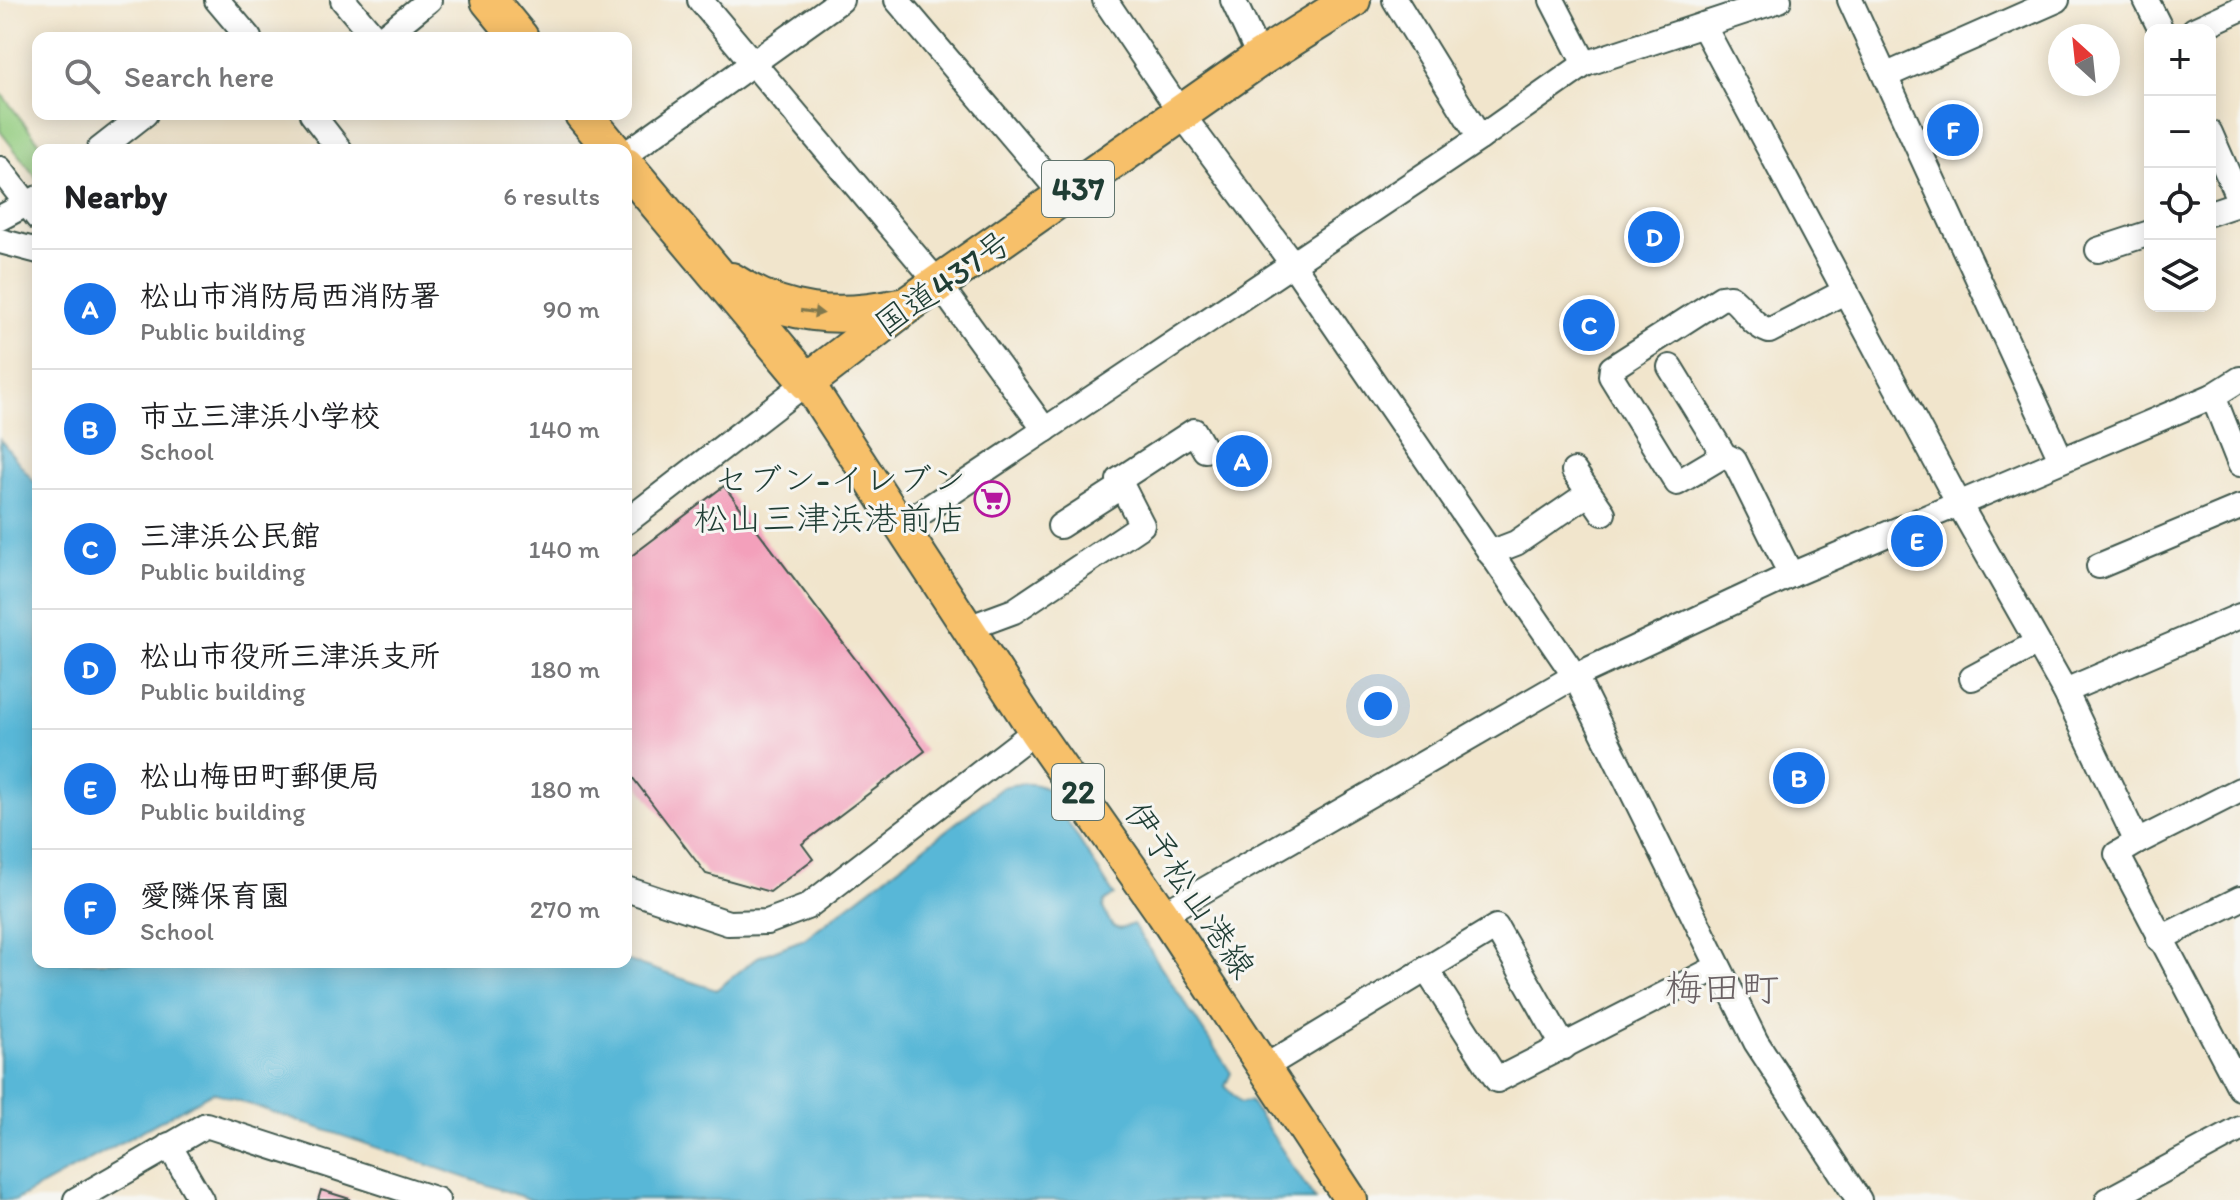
<!DOCTYPE html>
<meta charset="utf-8">
<style>
:root{--surface:#fff;--page:#f6f6f6;--text:#202124;--muted:#757577;--line:#e0e0e0;--accent:#1a73e8}
body{margin:0;font-family:Itim,"Klee One",sans-serif;background:var(--page);color:var(--text)}
.controls{position:absolute;right:24px;top:24px;display:grid;overflow:hidden;border-radius:16px;box-shadow:0 4px 20px #0003}
.controls button{width:72px;height:72px;display:grid;place-items:center;padding:0;border:0;border-bottom:2px solid var(--line);background:var(--surface);color:var(--text);font:40px sans-serif}
.compass{position:absolute;left:2048px;top:24px;width:72px;height:72px;border-radius:50%;background:var(--surface);box-shadow:0 4px 20px #0003;rotate:333deg}
.you{position:absolute;left:1378px;top:706px;width:28px;height:28px;margin:-20px;border:6px solid #fff;border-radius:50%;background:#1a73e8;box-shadow:0 0 0 12px #1a73e833}
.badge{display:grid;place-items:center;width:52px;height:52px;border-radius:50%;background:var(--accent);color:#fff;font-size:26px;font-weight:700}
.pin{position:absolute;translate:-50% -50%;border:4px solid #fff;box-shadow:0 2px 8px #0006}
.list{margin:0;padding:0;list-style:none}
h2{display:flex;justify-content:space-between;align-items:center;height:104px;margin:0;padding:0 32px;font-size:34px}
h2 small{font-size:26px;font-weight:400;color:var(--muted)}
.list li{display:grid;grid-template-columns:52px 1fr auto;gap:24px;align-items:center;box-sizing:border-box;height:120px;padding:0 32px;border-top:2px solid var(--line)}
.list b{display:block;font-size:30px;white-space:nowrap}
.list p{margin:0;font-size:26px;white-space:nowrap;color:var(--muted)}
.list em{font-size:26px;font-style:normal;color:var(--muted)}
.icon{flex:none;width:44px;height:44px;fill:none;stroke:currentColor;stroke-width:2;stroke-linecap:round;stroke-linejoin:round}
.map{position:relative;flex:none;width:2240px;height:1200px;overflow:hidden}
.search{position:absolute;background:var(--surface);box-shadow:0 4px 20px #0003;left:32px;top:32px;width:600px;height:88px;display:flex;align-items:center;gap:20px;box-sizing:border-box;padding:0 28px;border-radius:16px;color:var(--muted);font-size:30px}
.panel{position:absolute;background:var(--surface);box-shadow:0 4px 20px #0003;left:32px;top:144px;width:600px;height:824px;border-radius:16px}
.map>svg:first-child{display:block}
</style>
<div class="map">
<svg width="2240" height="1200" viewBox="0 0 2240 1200">
<rect width="100%" height="100%" fill="#f6f6f2"/>
<filter id="ink" filterUnits="userSpaceOnUse"><feTurbulence type="fractalNoise" baseFrequency=".0125" numOctaves="2"/><feDisplacementMap in="SourceGraphic" scale="16" xChannelSelector="R" yChannelSelector="G"/><feConvolveMatrix kernelMatrix="1 2 1 2 8 2 1 2 1" color-interpolation-filters="sRGB"/></filter>
<filter id="wash" filterUnits="userSpaceOnUse"><feTurbulence type="fractalNoise" baseFrequency=".006" numOctaves="4" result="noise"/><feDisplacementMap in="SourceGraphic" scale="32" xChannelSelector="R" yChannelSelector="G"/><feGaussianBlur stdDeviation="1.8" result="paint"/><feColorMatrix in="noise" values="0 0 0 0 0 0 0 0 0 0 0 0 0 0 0 0 0 1.4 0 .05"/><feComposite in="paint" operator="in"/></filter>
<g filter="url(#wash)">
<rect width="100%" height="100%" fill="#f1e5cc"/>
<path fill="#93cc7f" stroke="#59845a" stroke-width="2" d="M0,92L45,150H38V180L0,131Z"/>
<path fill="#59b7d7" stroke="#3c7a86" stroke-width="2" d="M0,439L38,487V962L626,960L716,990L758,957L804,939L1003,787C1024,782 1040,781 1056,796L1053,799L1114,895L1104,902L1103,908L1112,926L1120,929L1133,924L1231,1073L1225,1086L1240,1103L1250,1101L1315,1200H532L213,1092L16,1200H0Z"/>
<g id="blocks">
<g fill="#f3a0bb">
<path d="M724,486L925,751L802,844L813,859L770,892L706,874L626,769V560Z"/>
<path d="M321,1190L350,1199V1200H318Z"/>
</g>
</g>
</g>
<g filter="url(#ink)">
<use href="#blocks" fill-opacity="0" stroke="#3e564b" stroke-width="2"/>
<g fill="none" stroke-linecap="round" stroke-linejoin="round">
<defs>
<g id="minor">
<path d="M217,0L249,38"/>
<path d="M343,0L375,38"/>
<path d="M700,0L939,284L1045,430"/>
<path d="M897,0L1065,198"/>
<path d="M1105,0L1183,116L1292,263L1575,676L1756,1042L1859,1200"/>
<path d="M1233,0L1260,58"/>
<path d="M1395,0L1480,138"/>
<path d="M1552,0L1585,64"/>
<path d="M1850,0L2061,459"/>
<path d="M2146,0L2161,30"/>
<path d="M1703,25L1959,504L2065,691L2137,842L2117,854L2240,1088"/>
<path d="M2194,30L2240,9"/>
<path d="M382,38L429,0"/>
<path d="M1887,75L2057,0"/>
<path d="M312,114L340,150"/>
<path d="M2210,133L2240,202"/>
<path d="M99,150L145,114"/>
<path d="M626,154L841,0"/>
<path d="M0,169L38,218"/>
<path d="M2210,213L2240,203"/>
<path d="M0,218L38,198"/>
<path d="M0,241L38,251"/>
<path d="M2098,250L2150,233"/>
<path d="M1670,367L1724,455L1734,460L1791,575"/>
<path d="M2213,396L2240,464"/>
<path d="M1724,455L1677,483L1611,376L1612,368L1721,298L1730,297C1746,308 1749,324 1769,331L1846,291"/>
<path d="M1574,471L1603,513"/>
<path d="M626,522L807,382"/>
<path d="M903,525L1480,138L1585,64L1779,0"/>
<path d="M1060,526L1122,486"/>
<path d="M1490,553L1516,543L1589,493"/>
<path d="M2099,566L2240,507"/>
<path d="M968,628L1014,611L1142,525L1119,480L1194,431L1205,450"/>
<path d="M1972,678L2037,643"/>
<path d="M2065,691L2240,616"/>
<path d="M2137,842L2240,790"/>
<path d="M626,889L728,923L767,922L807,907L1035,731"/>
<path d="M1163,914L1575,676L1791,575L2213,396L2240,379"/>
<path d="M2159,939L2240,899"/>
<path d="M1426,969L1497,1080L1718,967"/>
<path d="M1263,1068L1496,927L1564,1047"/>
<path d="M169,1145L201,1200"/>
<path d="M76,1200L206,1125L437,1200"/>
<path d="M2108,1200L2240,1129"/>
</g>
<path id="major" d="M807,382L1035,731L1163,914L1351,1200"/>
<g id="highway">
<path d="M489,0L520,38"/>
<path d="M583,114L613,150"/>
<path d="M626,166L807,382L906,306L1260,58L1352,0"/>
<path d="M731,281C785,316 838,320 899,307"/>
</g>
</defs>
<use href="#minor" stroke="#3e564b" stroke-width="28"/>
<use href="#major" stroke="#3e564b" stroke-width="36"/>
<use href="#highway" stroke="#3e564b" stroke-width="40"/>
<use href="#minor" stroke="#fff" stroke-width="24"/>
<use href="#major" stroke="#f7c06b" stroke-width="32"/>
<use href="#highway" stroke="#f7c06b" stroke-width="36"/>
</g>
<defs><path id="oneway-solid" d="M-6-.8H1V-3.2L6.5 0L1 3.2V.8H-6Z" transform="scale(2)"/></defs>
<use fill="#80784d" href="#oneway-solid" transform="translate(812 312) rotate(8)"/>
</g>
<defs>
<symbol id="supermarket-ring" viewBox="-11 -11 22 22"><circle r="9.5" fill="#f6f6f2" stroke="#b5179e" stroke-width="1.5"/><path d="M-6-5.5h2.5l.6 2H6L4.5 2H-2.5L-4.4-4H-6ZM-1.5 3.2a1.3 1.3 0 1 0 .1 0ZM3 3.2a1.3 1.3 0 1 0 .1 0Z" fill="#b5179e"/></symbol>
</defs>
<g fill-rule="evenodd">
<use href="#supermarket-ring" x="972" y="479" width="40" height="40"/>
</g>
<g text-anchor="middle" dominant-baseline="central" stroke-width="6" stroke-linejoin="round" paint-order="stroke">
<g fill="#f6f6f2" stroke="#60746d" stroke-width="2">
<rect x="1042" y="161" width="72" height="56" rx="6"/>
<rect x="1052" y="764" width="52" height="56" rx="6"/>
</g>
<g font-size="32" font-weight="bold" fill="#1f3d34">
<text x="1078" y="189">437</text>
<text x="1078" y="792">22</text>
</g>
<g font-size="34" fill="#1f3d34" stroke="#f6f6f2">
<text transform="translate(943 283) rotate(-35)">国道437号</text>
<text transform="translate(1190 890) rotate(56)">伊予松山港線</text>
</g>
<g font-size="34" fill="#1f3d34" stroke="#f6f6f2" text-anchor="end">
<text x="966" y="479">セブン-イレブン<tspan x="966" dy="39">松山三津浜港前店</tspan></text>
</g>
<g font-size="38" fill="#696063" stroke="#f6f6f2">
<text x="1722" y="988">梅田町</text>
</g>
</g>
</svg>
<div class="controls">
<button>+</button>
<button>−</button>
<button><svg class="icon" aria-label="locate" viewBox="0 0 24 24"><circle cx="12" cy="12" r="6"/><path d="M12 2v4M12 18v4M2 12h4M18 12h4"/></svg></button>
<button><svg class="icon" aria-label="layers" viewBox="0 0 24 24"><path d="M12 4l9 5-9 5-9-5zM3 14l9 5 9-5"/></svg></button>
</div>
<svg class="compass" viewBox="-18 -18 36 36"><path d="M0-13l5 13h-10z" fill="#e53935"/><path d="M0 13l5-13h-10z" fill="#757577"/></svg>
<div class="you"></div>
<div class="pin badge" style="left:1242px;top:461px">A</div>
<div class="pin badge" style="left:1799px;top:778px">B</div>
<div class="pin badge" style="left:1589px;top:325px">C</div>
<div class="pin badge" style="left:1654px;top:237px">D</div>
<div class="pin badge" style="left:1917px;top:541px">E</div>
<div class="pin badge" style="left:1953px;top:130px">F</div>
<div class="search"><svg class="icon" aria-label="search" viewBox="0 0 24 24"><circle cx="10" cy="10" r="6"/><path d="M15 15l6 6"/></svg>Search here</div>
<section class="panel">
<h2>Nearby<small>6 results</small></h2>
<ul class="list">
<li><span class="badge">A</span><div><b>松山市消防局西消防署</b><p>Public building</p></div><em>90 m</em></li>
<li><span class="badge">B</span><div><b>市立三津浜小学校</b><p>School</p></div><em>140 m</em></li>
<li><span class="badge">C</span><div><b>三津浜公民館</b><p>Public building</p></div><em>140 m</em></li>
<li><span class="badge">D</span><div><b>松山市役所三津浜支所</b><p>Public building</p></div><em>180 m</em></li>
<li><span class="badge">E</span><div><b>松山梅田町郵便局</b><p>Public building</p></div><em>180 m</em></li>
<li><span class="badge">F</span><div><b>愛隣保育園</b><p>School</p></div><em>270 m</em></li>
</ul>
</section>
</div>
